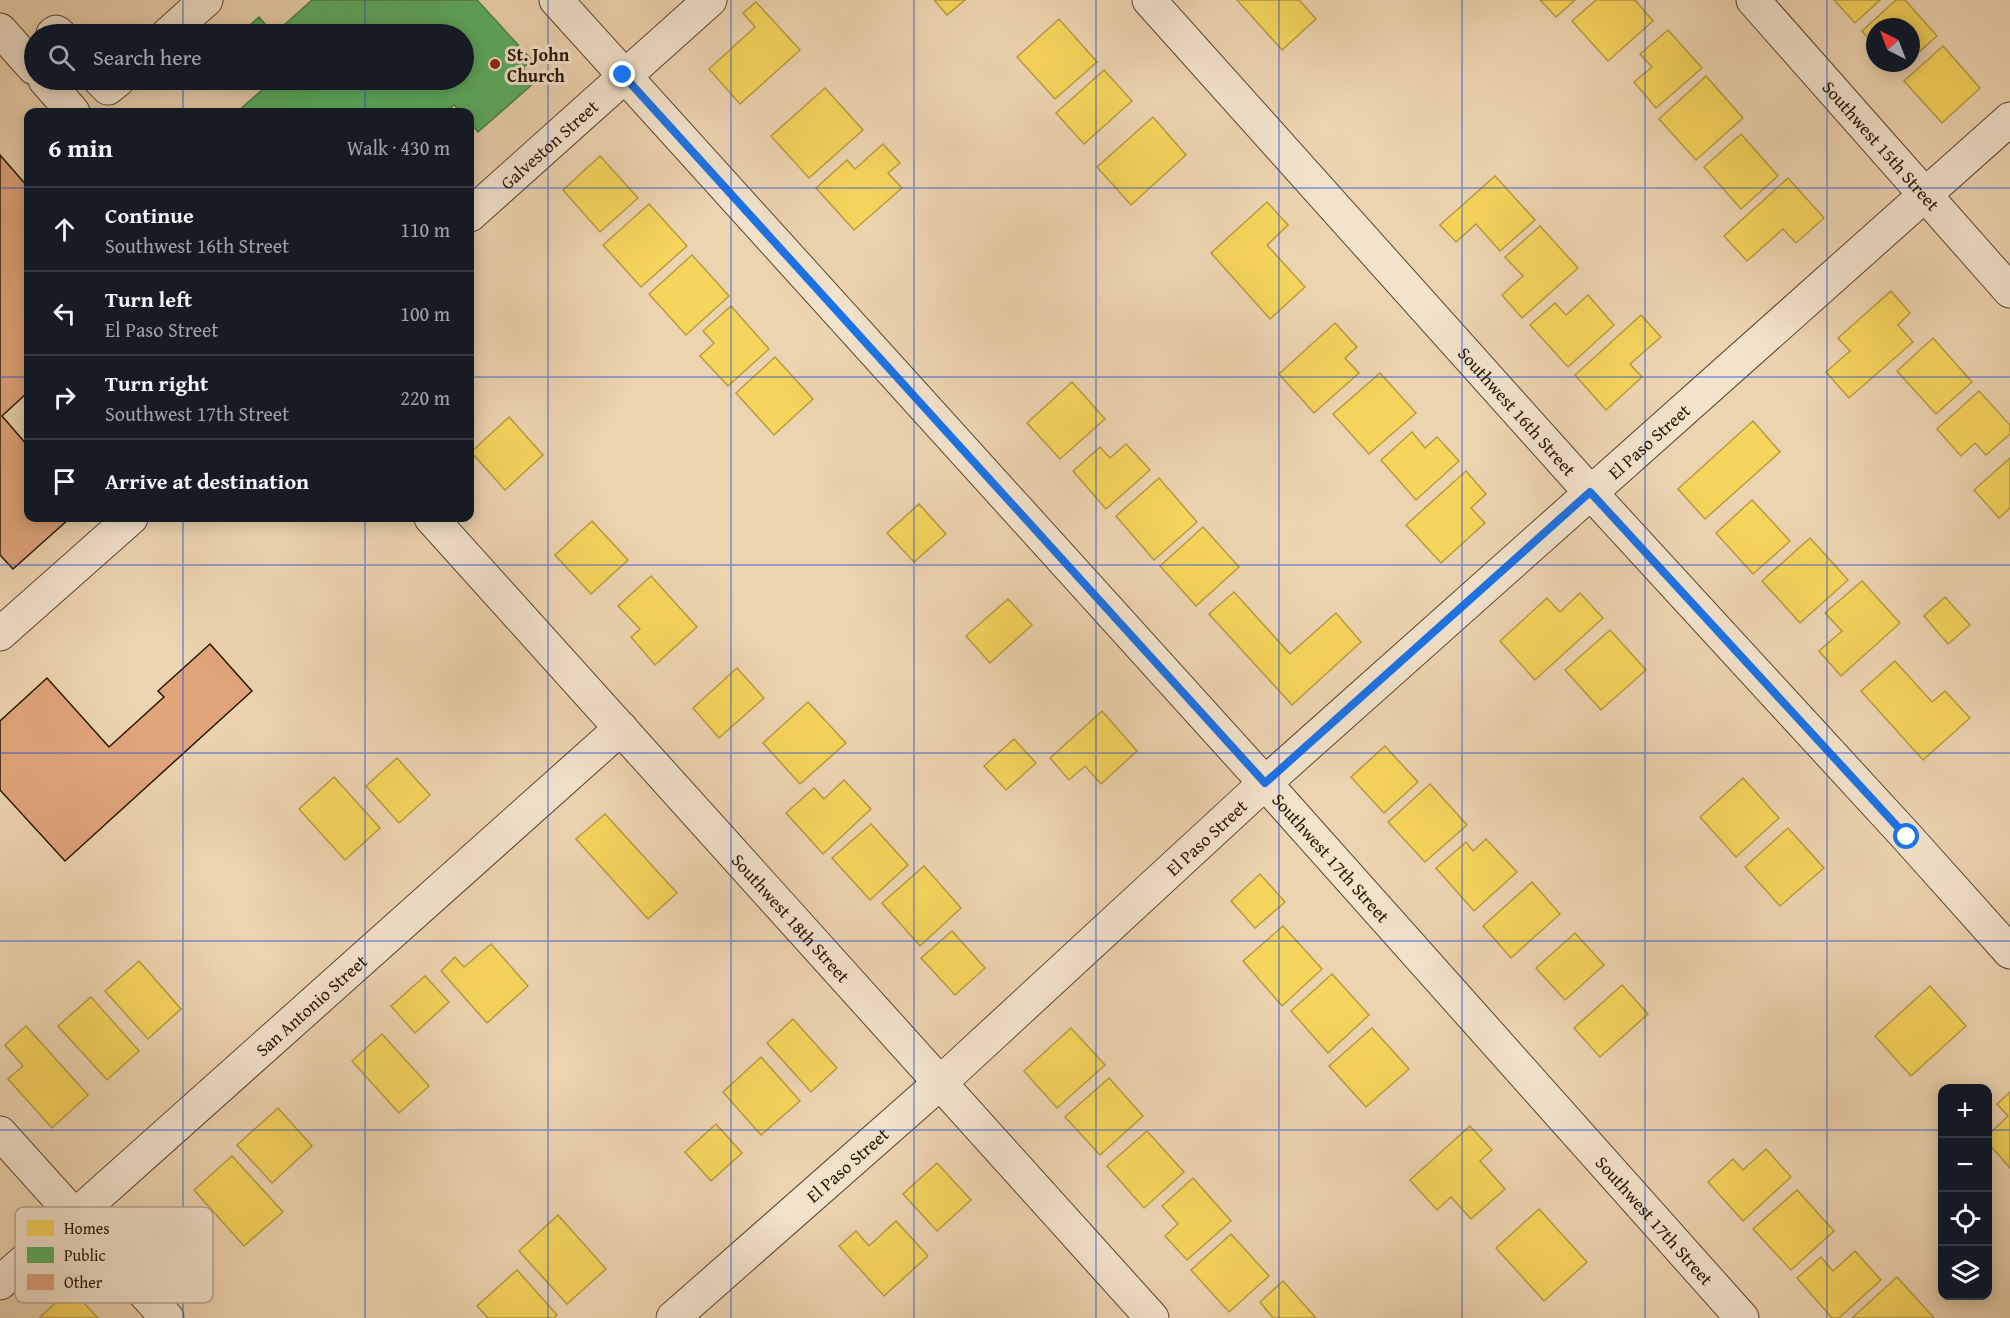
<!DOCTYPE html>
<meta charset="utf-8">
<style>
:root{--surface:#171b24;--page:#20242c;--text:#f1f3f6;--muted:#9ea1a6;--line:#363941}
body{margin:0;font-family:"Gentium Book Plus",serif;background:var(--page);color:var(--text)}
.controls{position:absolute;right:18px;bottom:18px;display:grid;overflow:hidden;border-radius:12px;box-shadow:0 3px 15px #0003}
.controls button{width:54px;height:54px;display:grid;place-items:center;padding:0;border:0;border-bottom:2px solid var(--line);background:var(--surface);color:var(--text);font:30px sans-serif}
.compass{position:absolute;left:1866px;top:18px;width:54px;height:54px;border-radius:50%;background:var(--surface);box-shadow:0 3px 15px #0003;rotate:318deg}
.stop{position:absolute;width:18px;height:18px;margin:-14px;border:4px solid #1a73e8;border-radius:50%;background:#fff}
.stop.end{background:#1a73e8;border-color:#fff;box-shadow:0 2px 6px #0008}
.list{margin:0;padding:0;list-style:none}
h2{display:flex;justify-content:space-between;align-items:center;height:78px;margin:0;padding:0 24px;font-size:26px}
h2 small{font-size:20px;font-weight:400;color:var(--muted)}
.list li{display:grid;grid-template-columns:39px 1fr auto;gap:18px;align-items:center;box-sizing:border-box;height:84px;padding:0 24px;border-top:2px solid var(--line)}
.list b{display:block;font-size:22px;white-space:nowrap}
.list p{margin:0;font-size:20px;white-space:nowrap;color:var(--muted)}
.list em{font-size:20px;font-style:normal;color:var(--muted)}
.icon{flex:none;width:33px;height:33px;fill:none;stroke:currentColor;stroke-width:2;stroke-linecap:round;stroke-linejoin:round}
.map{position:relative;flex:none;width:2010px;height:1318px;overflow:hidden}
.search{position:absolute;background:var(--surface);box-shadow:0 3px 15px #0003;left:24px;top:24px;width:450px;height:66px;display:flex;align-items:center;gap:15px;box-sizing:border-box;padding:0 21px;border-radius:33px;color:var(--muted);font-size:22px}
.panel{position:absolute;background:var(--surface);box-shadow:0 3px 15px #0003;left:24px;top:108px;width:450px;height:414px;border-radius:12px}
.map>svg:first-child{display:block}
</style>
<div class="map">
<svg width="2010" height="1318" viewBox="0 0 2010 1318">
<rect width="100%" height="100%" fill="#edd4b0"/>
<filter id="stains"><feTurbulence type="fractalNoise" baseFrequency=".00333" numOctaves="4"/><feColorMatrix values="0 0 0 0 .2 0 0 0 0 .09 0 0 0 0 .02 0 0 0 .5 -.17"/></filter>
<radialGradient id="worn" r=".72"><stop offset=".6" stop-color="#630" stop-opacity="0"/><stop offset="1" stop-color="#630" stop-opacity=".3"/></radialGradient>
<g fill="#f6d55c" stroke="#b89b40" stroke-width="1.5">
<path d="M934,0H965L947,15Z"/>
<path d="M1237,0H1299L1316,19L1282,50Z"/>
<path d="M1540,0H1575L1556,17Z"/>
<path d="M1596,0H1635L1653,21L1608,61L1572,21Z"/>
<path d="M1834,0H1880L1855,23Z"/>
<path d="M1896,0H1905L1937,36L1911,59V27H1875V46L1862,31Z"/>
<path d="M756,2L800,50L740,104L709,69L755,27L743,13Z"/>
<path d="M1059,19L1097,62L1055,99L1017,57Z"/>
<path d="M1668,30L1702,68L1656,108L1634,82L1652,67L1640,54Z"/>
<path d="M1943,46L1980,88L1942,123L1904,81Z"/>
<path d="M1104,70L1132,101L1084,144L1056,113Z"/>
<path d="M1706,76L1743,118L1696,160L1659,119Z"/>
<path d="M825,88L863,130L809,178L771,136Z"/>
<path d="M1153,117L1186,155L1131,205L1097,167Z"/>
<path d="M1741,134L1778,176L1741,209L1704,167Z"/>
<path d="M883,144L900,163L888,173L902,188L854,230L816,188L847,160L855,169Z"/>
<path d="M600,156L638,198L600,232L563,190Z"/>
<path d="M1495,176L1535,220L1500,251L1476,224L1456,242L1440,225Z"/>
<path d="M1788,178L1824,218L1796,243L1783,229L1747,261L1724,236Z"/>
<path d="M1267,202L1288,225L1267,245L1305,287L1270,319L1211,253Z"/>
<path d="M649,204L687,246L641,287L603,245Z"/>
<path d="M1540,226L1578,268L1522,318L1502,295L1523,276L1505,257Z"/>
<path d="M692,255L729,296L686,335L649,294Z"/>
<path d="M1891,291L1910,313L1898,325L1913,342L1849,398L1826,372L1850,351L1838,338Z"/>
<path d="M1588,295L1614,325L1568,367L1530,325L1555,303L1566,315Z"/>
<path d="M731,306L769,349L728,386L700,356L714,343L703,331Z"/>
<path d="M1641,315L1661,337L1630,364L1642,377L1606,410L1575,375Z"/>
<path d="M1335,323L1357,347L1345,358L1359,373L1314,413L1279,374Z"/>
<path d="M1933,338L1972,382L1936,414L1897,371Z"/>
<path d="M775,357L813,399L774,435L736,393Z"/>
<path d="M1380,373L1416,413L1369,454L1333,414Z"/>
<path d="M1072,382L1105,419L1060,459L1027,423Z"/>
<path d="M1979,391L2010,425V434L1986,455L1975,443L1961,456L1937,429Z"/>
<path d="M509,417L543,455L505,490L471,452Z"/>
<path d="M1753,421L1780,452L1705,519L1678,489Z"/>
<path d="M1412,432L1425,448L1437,437L1459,461L1416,500L1381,460Z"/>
<path d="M1126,444L1150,470L1106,509L1073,471L1100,447L1110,458Z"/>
<path d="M2010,458V508L1999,518L1974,490Z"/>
<path d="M1466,471L1486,494L1471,508L1485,523L1441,563L1406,525Z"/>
<path d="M1159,478L1197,522L1154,560L1116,516Z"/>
<path d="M1752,500L1790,541L1753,574L1716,533Z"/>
<path d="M919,504L946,534L914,562L887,533Z"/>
<path d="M592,521L628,560L591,594L555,555Z"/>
<path d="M1203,527L1239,567L1196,606L1160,566Z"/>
<path d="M1810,538L1848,580L1800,623L1762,581Z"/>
<path d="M651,576L697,627L655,665L631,637L640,629L618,606Z"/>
<path d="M1862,581L1900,623L1841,676L1819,651L1842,631L1825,613Z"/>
<path d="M1234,592L1290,654L1336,613L1361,642L1292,705L1209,614Z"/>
<path d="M1580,593L1603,618L1535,680L1500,641L1547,598L1560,612Z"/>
<path d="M1945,597L1970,625L1948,644L1924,616Z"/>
<path d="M1008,599L1032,625L990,663L966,636Z"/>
<path d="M1610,630L1646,670L1601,710L1565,670Z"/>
<path d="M1895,661L1932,702L1945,691L1970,718L1923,760L1861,691Z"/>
<path d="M737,668L764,698L719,738L693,708Z"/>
<path d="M808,702L846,743L800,784L763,743Z"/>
<path d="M1102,711L1137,751L1101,784L1085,766L1069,780L1050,758Z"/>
<path d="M1014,739L1036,763L1006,790L984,766Z"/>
<path d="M1385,746L1418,782L1384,813L1351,777Z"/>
<path d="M397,758L430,795L399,823L366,786Z"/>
<path d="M334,777L380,828L345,860L299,809Z"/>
<path d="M1743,778L1779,818L1736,857L1700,817Z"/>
<path d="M844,780L871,809L823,854L786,813L814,788L824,799Z"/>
<path d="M1430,784L1467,825L1425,862L1388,822Z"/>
<path d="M605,814L677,893L648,919L576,839Z"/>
<path d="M871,824L908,865L870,900L832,858Z"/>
<path d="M1788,828L1824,868L1780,906L1745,867Z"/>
<path d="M1486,839L1517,872L1474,911L1436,868L1466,842L1473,851Z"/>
<path d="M924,866L961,908L920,946L882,903Z"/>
<path d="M1260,874L1285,902L1255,928L1231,901Z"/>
<path d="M1532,882L1560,914L1511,958L1483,926Z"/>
<path d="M1283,926L1322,969L1282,1006L1243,961Z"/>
<path d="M952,931L985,968L955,995L921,958Z"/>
<path d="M1575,933L1604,965L1565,1000L1536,968Z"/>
<path d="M491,944L528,986L487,1023L441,971L455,957L464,967Z"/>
<path d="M139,961L181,1009L148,1039L105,991Z"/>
<path d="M1332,974L1369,1015L1328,1053L1291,1011Z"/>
<path d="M425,976L449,1002L415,1033L391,1006Z"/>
<path d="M1622,985L1648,1014L1600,1057L1574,1028Z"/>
<path d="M1930,986L1966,1026L1911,1076L1875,1036Z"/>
<path d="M91,997L139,1051L107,1080L58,1026Z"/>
<path d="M793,1019L837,1068L811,1092L767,1043Z"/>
<path d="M26,1026L88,1095L52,1128L8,1079L23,1066L5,1045Z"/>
<path d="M1071,1028L1105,1065L1057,1108L1024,1071Z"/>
<path d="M1372,1028L1409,1069L1366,1107L1329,1066Z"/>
<path d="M382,1034L429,1086L399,1113L352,1061Z"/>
<path d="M761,1057L800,1101L761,1135L723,1092Z"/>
<path d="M1109,1078L1143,1116L1100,1155L1065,1117Z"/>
<path d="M2010,1092V1168L1988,1143V1135L2008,1116L1997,1104Z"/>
<path d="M278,1108L312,1146L272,1183L237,1145Z"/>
<path d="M716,1124L742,1153L711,1181L685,1152Z"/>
<path d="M1470,1126L1492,1150L1480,1161L1505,1189L1471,1219L1451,1197L1437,1210L1410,1180Z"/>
<path d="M1147,1131L1184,1172L1144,1208L1107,1166Z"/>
<path d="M1766,1149L1791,1177L1743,1221L1708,1182L1733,1159L1743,1170Z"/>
<path d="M232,1156L283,1212L244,1246L194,1190Z"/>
<path d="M937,1163L971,1200L937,1231L903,1194Z"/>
<path d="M1193,1178L1231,1221L1187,1260L1165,1236L1178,1224L1162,1206Z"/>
<path d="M1797,1190L1834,1231L1791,1270L1753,1229Z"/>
<path d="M1539,1209L1587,1262L1544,1301L1496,1248Z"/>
<path d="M558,1215L606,1269L567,1304L519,1251Z"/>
<path d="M896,1221L928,1256L884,1296L839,1246L856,1231L869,1246Z"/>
<path d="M1231,1234L1269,1276L1229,1312L1191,1270Z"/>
<path d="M1855,1251L1881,1280L1839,1318H1832L1797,1278L1821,1257L1833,1271Z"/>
<path d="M517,1270L557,1315L554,1318H488L477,1306Z"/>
<path d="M1897,1277L1934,1318H1852Z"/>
<path d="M1283,1281L1316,1318H1273L1260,1302Z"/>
<path d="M71,1289L98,1318H39Z"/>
</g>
<path fill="#5aae61" stroke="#4b8044" stroke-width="1.5" d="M312,0H477L532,60L523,68L535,82L478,132L470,123V112H461L454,105L446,112H237L270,83L267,80H464V34H240L259,17L274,34Z"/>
<g fill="#e1a57c" stroke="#291500" stroke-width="1.5">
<path d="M0,155L28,187V392L2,416L28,446V518H70L13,569L0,555Z"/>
<path d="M210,644L252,691L65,861L0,790V721L47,678L109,747L164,697L158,691Z"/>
</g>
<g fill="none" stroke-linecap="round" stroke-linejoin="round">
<defs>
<g id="minor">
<path id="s1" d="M556,0L1265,783L1742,1318"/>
<path id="s2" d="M1149,0L1590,492L1907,837L2010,952"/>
<path id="s3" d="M1753,0L2010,291"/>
<path d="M0,30L34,68"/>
<path d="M53,34L56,32L59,34"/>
<path d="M168,34L206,0"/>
<path d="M45,80L73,112"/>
<path d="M100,80L108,88L118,80"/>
<path id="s4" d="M470,215L710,0"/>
<path id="s5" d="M431,518L1152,1318"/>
<path d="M0,634L131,518"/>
<path d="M0,1133L167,1318"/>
<path id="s6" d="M0,1283L621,728"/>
<path id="s7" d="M673,1318L941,1082L1265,783L2010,119"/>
</g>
</defs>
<use href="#minor" stroke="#5a452c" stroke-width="35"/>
<use href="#minor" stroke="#f3e3cc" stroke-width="33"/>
</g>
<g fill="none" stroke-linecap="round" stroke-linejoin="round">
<path stroke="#1a73e8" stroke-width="8" d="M623,75L1265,783L1590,492L1907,837"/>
</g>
<path fill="none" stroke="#1d4ed8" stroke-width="1.5" stroke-opacity="0.55" d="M183,0V34M365,0V34M548,0V1318M731,0V1318M914,0V1318M1096,0V1318M1279,0V1318M1462,0V1318M1645,0V1318M1827,0V1318M183,80V112M365,80V112M0,188H28M470,188H2010M0,377H28M470,377H2010M183,518V1318M365,518V1318M0,565H2010M0,753H2010M0,941H2010M0,1130H1942M1988,1130H2010"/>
<circle fill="#8f2418" stroke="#f3e3cc" stroke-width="2" cx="495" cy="64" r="6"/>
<g text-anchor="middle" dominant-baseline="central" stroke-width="6" stroke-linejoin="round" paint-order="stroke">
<g font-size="18" font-weight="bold" fill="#291500" stroke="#f3e3cc" text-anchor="start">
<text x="507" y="54">St. John<tspan x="507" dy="21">Church</tspan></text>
</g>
<g font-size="18" fill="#291500" stroke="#f3e3cc">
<text stroke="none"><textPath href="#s4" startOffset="106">Galveston Street</textPath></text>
<text stroke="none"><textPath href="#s3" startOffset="194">Southwest 15th Street</textPath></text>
<text stroke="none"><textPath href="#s2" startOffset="552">Southwest 16th Street</textPath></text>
<text stroke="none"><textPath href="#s7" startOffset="1312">El Paso Street</textPath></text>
<text stroke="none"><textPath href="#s7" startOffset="718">El Paso Street</textPath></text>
<text stroke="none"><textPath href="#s1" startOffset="1156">Southwest 17th Street</textPath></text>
<text stroke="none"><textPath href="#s5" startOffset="538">Southwest 18th Street</textPath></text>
<text stroke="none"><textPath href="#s6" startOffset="417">San Antonio Street</textPath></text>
<text stroke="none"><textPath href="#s7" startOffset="232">El Paso Street</textPath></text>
<text stroke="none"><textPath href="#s1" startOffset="1642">Southwest 17th Street</textPath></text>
</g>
</g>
<rect x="15" y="1207" width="198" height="96" rx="9" fill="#f3e3cc" stroke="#b6a58f" stroke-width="1.5"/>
<rect x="27" y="1220" width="27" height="16" fill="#f6d55c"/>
<rect x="27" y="1247" width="27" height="16" fill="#5aae61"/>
<rect x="27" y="1274" width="27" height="16" fill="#e1a57c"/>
<g font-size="16" fill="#291500">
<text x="64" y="1234">Homes</text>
<text x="64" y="1261">Public</text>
<text x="64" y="1288">Other</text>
</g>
<rect width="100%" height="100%" filter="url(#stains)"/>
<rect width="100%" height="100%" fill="url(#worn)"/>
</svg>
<div class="controls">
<button>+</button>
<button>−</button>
<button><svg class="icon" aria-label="locate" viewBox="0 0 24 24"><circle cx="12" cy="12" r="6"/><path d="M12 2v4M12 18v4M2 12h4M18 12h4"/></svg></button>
<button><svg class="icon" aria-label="layers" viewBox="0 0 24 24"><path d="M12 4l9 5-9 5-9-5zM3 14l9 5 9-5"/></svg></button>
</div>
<svg class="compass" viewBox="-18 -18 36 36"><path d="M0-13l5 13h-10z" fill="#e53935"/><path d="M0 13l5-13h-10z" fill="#9ea1a6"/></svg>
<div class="stop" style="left:1907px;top:837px"></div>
<div class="stop end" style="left:623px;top:75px"></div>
<div class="search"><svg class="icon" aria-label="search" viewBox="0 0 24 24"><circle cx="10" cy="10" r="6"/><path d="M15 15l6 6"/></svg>Search here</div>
<section class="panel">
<h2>6 min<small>Walk · 430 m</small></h2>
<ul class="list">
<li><svg class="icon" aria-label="ahead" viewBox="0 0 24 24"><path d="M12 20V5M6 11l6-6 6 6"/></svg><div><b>Continue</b><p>Southwest 16th Street</p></div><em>110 m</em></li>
<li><svg class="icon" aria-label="left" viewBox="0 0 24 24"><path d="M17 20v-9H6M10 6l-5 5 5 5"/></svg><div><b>Turn left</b><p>El Paso Street</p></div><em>100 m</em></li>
<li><svg class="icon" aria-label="right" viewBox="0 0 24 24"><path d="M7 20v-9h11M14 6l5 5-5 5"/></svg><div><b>Turn right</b><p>Southwest 17th Street</p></div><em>220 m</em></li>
<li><svg class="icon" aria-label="arrive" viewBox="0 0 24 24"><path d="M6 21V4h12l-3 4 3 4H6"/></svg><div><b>Arrive at destination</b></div></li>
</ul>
</section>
</div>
